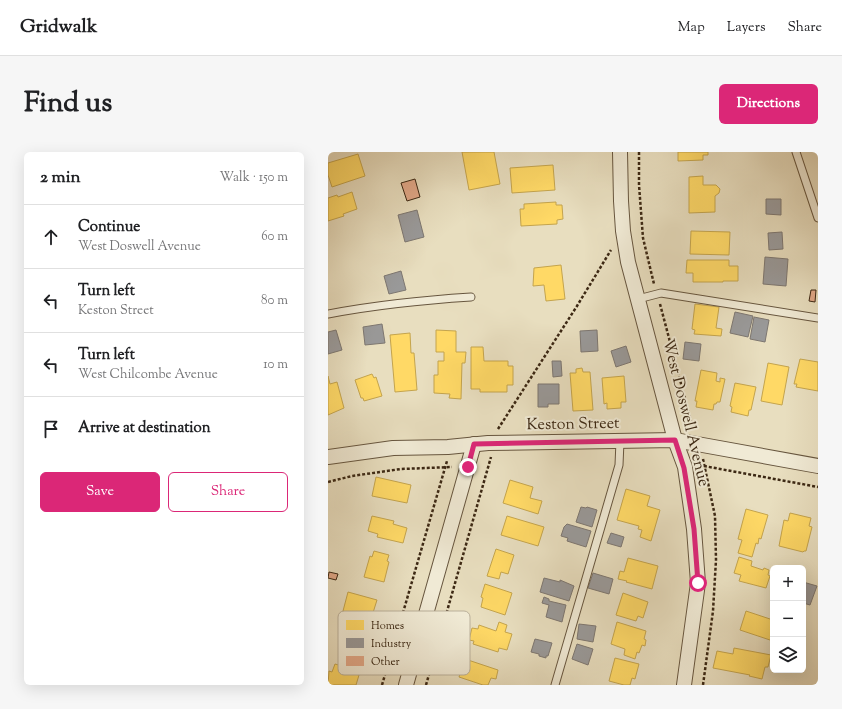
<!DOCTYPE html>
<meta charset="utf-8">
<style>
:root{--surface:#fff;--page:#f6f6f6;--text:#202124;--muted:#757577;--line:#e0e0e0;--accent:#db2777}
body{margin:0;font-family:"Sorts Mill Goudy",serif;background:var(--page);color:var(--text)}
.controls{position:absolute;right:12px;bottom:12px;display:grid;overflow:hidden;border-radius:6px;box-shadow:0 4px 16px #0002}
.controls button{width:36px;height:36px;display:grid;place-items:center;padding:0;border:0;border-bottom:1px solid var(--line);background:var(--surface);color:var(--text);font:20px sans-serif}
.stop{position:absolute;width:12px;height:12px;margin:-9px;border:3px solid #db2777;border-radius:50%;background:#fff}
.stop.end{background:#db2777;border-color:#fff;box-shadow:0 1px 4px #0008}
.list{margin:0;padding:0;list-style:none}
h2{display:flex;justify-content:space-between;align-items:center;height:52px;margin:0;padding:0 16px;font-size:17px}
h2 small{font-size:13px;font-weight:400;color:var(--muted)}
.list li{display:grid;grid-template-columns:26px 1fr auto;gap:12px;align-items:center;box-sizing:border-box;height:64px;padding:0 16px;border-top:1px solid var(--line)}
.list b{display:block;font-size:15px;white-space:nowrap}
.list p{margin:0;font-size:13px;white-space:nowrap;color:var(--muted)}
.list em{font-size:13px;font-style:normal;color:var(--muted)}
.actions{display:flex;gap:8px;padding:12px 16px}
.actions a{flex:1;padding:9px 0;border:1px solid var(--accent);border-radius:6px;text-align:center;font-size:14px;color:var(--accent)}
.actions .main{background:var(--accent);color:#fff}
.icon{flex:none;width:22px;height:22px;fill:none;stroke:currentColor;stroke-width:2;stroke-linecap:round;stroke-linejoin:round}
.map{position:relative;flex:none;width:490px;height:533px;overflow:hidden;border-radius:6px}
header{display:flex;align-items:center;gap:24px;box-sizing:border-box;height:56px;padding:0 20px;background:var(--surface);border-bottom:1px solid var(--line)}
header strong{font-size:19px}
nav{display:flex;gap:22px;margin-inline-start:auto;font-size:14px}
.intro{display:flex;align-items:center;justify-content:space-between;box-sizing:border-box;height:96px;padding:0 24px}
h1{margin:0;font-size:28px}
.button{padding:10px 18px;border-radius:6px;background:var(--accent);color:#fff;font-size:14px;font-weight:700}
main{display:flex;gap:24px;padding:0 24px}
aside{flex:1;background:var(--surface);border-radius:6px;box-shadow:0 4px 16px #0002}
.map>svg:first-child{display:block}
</style>
<header>
<strong>Gridwalk</strong>
<nav><a>Map</a><a>Layers</a><a>Share</a></nav>
</header>
<div class="intro"><h1>Find us</h1><a class="button">Directions</a></div>
<main>
<aside>
<h2>2 min<small>Walk · 150 m</small></h2>
<ul class="list">
<li><svg class="icon" aria-label="ahead" viewBox="0 0 24 24"><path d="M12 20V5M6 11l6-6 6 6"/></svg><div><b>Continue</b><p>West Doswell Avenue</p></div><em>60 m</em></li>
<li><svg class="icon" aria-label="left" viewBox="0 0 24 24"><path d="M17 20v-9H6M10 6l-5 5 5 5"/></svg><div><b>Turn left</b><p>Keston Street</p></div><em>80 m</em></li>
<li><svg class="icon" aria-label="left" viewBox="0 0 24 24"><path d="M17 20v-9H6M10 6l-5 5 5 5"/></svg><div><b>Turn left</b><p>West Chilcombe Avenue</p></div><em>10 m</em></li>
<li><svg class="icon" aria-label="arrive" viewBox="0 0 24 24"><path d="M6 21V4h12l-3 4 3 4H6"/></svg><div><b>Arrive at destination</b></div></li>
</ul>
<div class="actions"><a class="main">Save</a><a>Share</a></div>
</aside>
<div class="map">
<svg width="490" height="533" viewBox="0 0 490 533">
<rect width="100%" height="100%" fill="#e8debf"/>
<filter id="stains"><feTurbulence type="fractalNoise" baseFrequency=".005" numOctaves="4"/><feColorMatrix values="0 0 0 0 .2 0 0 0 0 .09 0 0 0 0 .02 0 0 0 .5 -.17"/></filter>
<radialGradient id="worn" r=".72"><stop offset=".6" stop-color="#630" stop-opacity="0"/><stop offset="1" stop-color="#630" stop-opacity=".3"/></radialGradient>
<g fill="#ffd966" stroke="#c4a44d">
<path d="M134,0H166L172,32L141,38Z"/>
<path d="M350,0H380V3H375V8L350,9Z"/>
<path d="M30,2L37,24L4,35L0,23V11Z"/>
<path d="M225,13L227,38L184,41L182,16Z"/>
<path d="M375,24V33H388L392,37L391,41L387,44V60L361,61V25Z"/>
<path d="M24,40L29,57L15,62L16,64L0,69V46L9,43L10,45Z"/>
<path d="M228,50V53H234L235,67L229,68V72L193,74L192,57H196V52Z"/>
<path d="M363,79L402,80L401,103L362,102Z"/>
<path d="M359,108H401V114H410V129H395V130H365V121H358Z"/>
<path d="M233,113L237,147L218,149L216,133L205,134L206,116Z"/>
<path d="M367,152L391,155L388,176L394,177L393,184L366,182L367,178L364,177Z"/>
<path d="M108,178L128,179V200H138L137,211H134L133,247L121,246L122,242L106,241V223H110V209H116V200H108Z"/>
<path d="M82,181L83,201H86L89,238L67,240L62,183Z"/>
<path d="M143,195H155L156,209H180V214H185V233H179V240H152V237H143Z"/>
<path d="M472,207L490,210V239L468,235L469,232H466Z"/>
<path d="M440,211L461,215L454,253L433,249Z"/>
<path d="M254,216L255,220H262L265,258L245,259L242,221H248V217Z"/>
<path d="M373,218L389,221L388,229L392,230V226L397,227L392,250H389L388,252H386L385,258L368,255L369,249H367Z"/>
<path d="M44,222L46,226L48,225L54,244L36,249L35,246H33L27,228Z"/>
<path d="M0,224L2,232L9,230L16,256L0,263Z"/>
<path d="M296,224L298,250H293V256L279,257V251L276,252L274,226Z"/>
<path d="M407,231L428,235L423,258H421L420,264L403,260L404,255L402,254Z"/>
<path d="M48,325L83,333L79,351L44,344Z"/>
<path d="M182,328L205,335L202,346L214,349L210,362L175,351Z"/>
<path d="M298,337L322,344L319,354L332,358L323,389L312,385L314,378L310,377L311,374L289,368Z"/>
<path d="M418,357L440,363L433,387L431,386L430,392L428,391L424,405L410,401L414,388L410,387Z"/>
<path d="M462,361L483,366L481,374L484,375L478,399H476L475,400L451,394L456,368L460,369Z"/>
<path d="M44,364L66,369L65,372L79,376L75,391L49,385L50,382L40,379Z"/>
<path d="M179,364L216,375L210,394L173,383Z"/>
<path d="M168,397L186,403L180,422L173,420L171,427L159,424Z"/>
<path d="M46,399L61,403L59,409L61,410L56,430L36,425L42,404L44,405Z"/>
<path d="M411,405L424,409L423,414L435,418L436,416L441,418L440,423L442,424L438,436L411,429L413,423L406,421Z"/>
<path d="M300,406L330,414L324,437L298,430L299,429L290,427L292,419L296,420Z"/>
<path d="M157,432L184,441L177,463L153,455L155,446L153,445Z"/>
<path d="M20,440L49,448L43,467L15,459Z"/>
<path d="M295,441L320,450L315,466L310,464L308,469L288,463Z"/>
<path d="M418,459L445,468V489L412,478Z"/>
<path d="M171,470L179,473L177,480L184,482L179,498L171,496L170,500L145,492L146,489L141,488L144,476L150,477L151,473L168,479Z"/>
<path d="M289,470L318,479L316,487L318,488L317,494L314,493L311,501L309,500L307,507L296,503L297,497L283,492Z"/>
<path d="M406,496L443,503L440,515H437L434,527L421,524L422,523L385,516L389,499L405,502Z"/>
<path d="M287,506L311,512L307,527L304,526L302,533H296L281,529Z"/>
<path d="M137,507L170,518L168,527L163,526L160,533H155L131,525Z"/>
<path d="M7,512L28,518L27,522L31,523L28,533H0L1,519L4,520Z"/>
</g>
<g fill="#999" stroke="#7d7771">
<path d="M438,47H453V63L438,62Z"/>
<path d="M89,58L96,85L77,90L70,63Z"/>
<path d="M454,80L455,97L441,98L440,81Z"/>
<path d="M437,105L460,107L458,134L435,132Z"/>
<path d="M73,119L78,138L61,142L56,124Z"/>
<path d="M407,160L425,164L420,185L402,181Z"/>
<path d="M426,165L441,168L437,190L422,187Z"/>
<path d="M54,172L57,191L37,193L35,175Z"/>
<path d="M8,178L14,198L0,202V180Z"/>
<path d="M269,178L270,199L253,200L252,179Z"/>
<path d="M357,190L373,192L371,209L355,207Z"/>
<path d="M298,194L303,210L288,215L283,199Z"/>
<path d="M224,209H233L234,224L225,225Z"/>
<path d="M210,232H231V252H220V255H210Z"/>
<path d="M253,355L258,356L259,355L269,358L264,375L248,370Z"/>
<path d="M239,372L263,379L258,395L239,389L240,386L233,384L236,375Z"/>
<path d="M283,381L296,385L293,395L279,391Z"/>
<path d="M265,421L285,427L281,442L260,436Z"/>
<path d="M216,426L232,430V428L246,434L241,449L212,440Z"/>
<path d="M475,430L489,434L482,453L475,451Z"/>
<path d="M216,445L221,447V449L238,453L234,470L218,465L221,453L214,451Z"/>
<path d="M251,472L268,474L265,490L249,487Z"/>
<path d="M207,487L224,491L220,504H218V506L211,504V502L203,500Z"/>
<path d="M249,492L265,497L260,513L244,507Z"/>
</g>
<g fill="#e2a989" stroke="#3c2814">
<path d="M87,27L92,45L79,49L73,31Z"/>
<path d="M483,138H488L487,150L481,149Z"/>
<path d="M1,420L10,422L8,428L0,426Z"/>
</g>
<g fill="none" stroke-linecap="round" stroke-linejoin="round">
<defs>
<g id="lane">
<path d="M468,0L490,66"/>
<path d="M310,147L333,141L490,166"/>
<path d="M0,162C48,153 95,148 143,145"/>
<path d="M227,533L291,313L292,289"/>
</g>
<g id="street">
<path d="M292,0L293,49L295,79L300,110L347,288L357,315L366,377L370,431L356,533"/>
<path d="M0,305L65,296L120,295L160,291L347,288L490,314"/>
<path d="M78,533L146,292"/>
</g>
</defs>
<use href="#lane" stroke="#67563f" stroke-width="9"/>
<use href="#street" stroke="#67563f" stroke-width="16"/>
<g stroke="#3c2814" stroke-width="2.5" stroke-dasharray="3 2" stroke-linecap="butt">
<path d="M311,0V33L315,86L326,132"/>
<path d="M332,152L365,277"/>
<path d="M170,277L249,154L283,98"/>
<path d="M375,307L387,364L388,408L385,459L375,533"/>
<path d="M371,315L376,314L490,335"/>
<path d="M0,330L24,324L73,317L124,315"/>
<path d="M54,533L119,309"/>
<path d="M98,533L163,305"/>
</g>
<use href="#lane" stroke="#f0ead5" stroke-width="7"/>
<use href="#street" stroke="#f0ead5" stroke-width="14"/>
</g>
<g fill="none" stroke-linecap="round" stroke-linejoin="round">
<path stroke="#db2777" stroke-width="5" d="M140,315L146,292L347,288L356,316L366,377L370,431"/>
</g>
<g text-anchor="middle" dominant-baseline="central" stroke-width="4" stroke-linejoin="round" paint-order="stroke">
<g font-size="16" fill="#3c2814" stroke="#f0ead5">
<text transform="translate(357 261) rotate(76)">West Doswell Avenue</text>
<text transform="translate(245 273) rotate(-1)">Keston Street</text>
</g>
</g>
<rect x="10" y="459" width="132" height="64" rx="6" fill="#f0ead5" stroke="#bab09b" stroke-width="1"/>
<rect x="18" y="468" width="18" height="10" fill="#ffd966"/>
<rect x="18" y="486" width="18" height="10" fill="#999"/>
<rect x="18" y="504" width="18" height="10" fill="#e2a989"/>
<g font-size="11" fill="#3c2814">
<text x="43" y="477">Homes</text>
<text x="43" y="495">Industry</text>
<text x="43" y="513">Other</text>
</g>
<rect width="100%" height="100%" filter="url(#stains)"/>
<rect width="100%" height="100%" fill="url(#worn)"/>
</svg>
<div class="controls">
<button>+</button>
<button>−</button>
<button><svg class="icon" aria-label="layers" viewBox="0 0 24 24"><path d="M12 4l9 5-9 5-9-5zM3 14l9 5 9-5"/></svg></button>
</div>
<div class="stop" style="left:370px;top:431px"></div>
<div class="stop end" style="left:140px;top:315px"></div>
</div>
</main>
